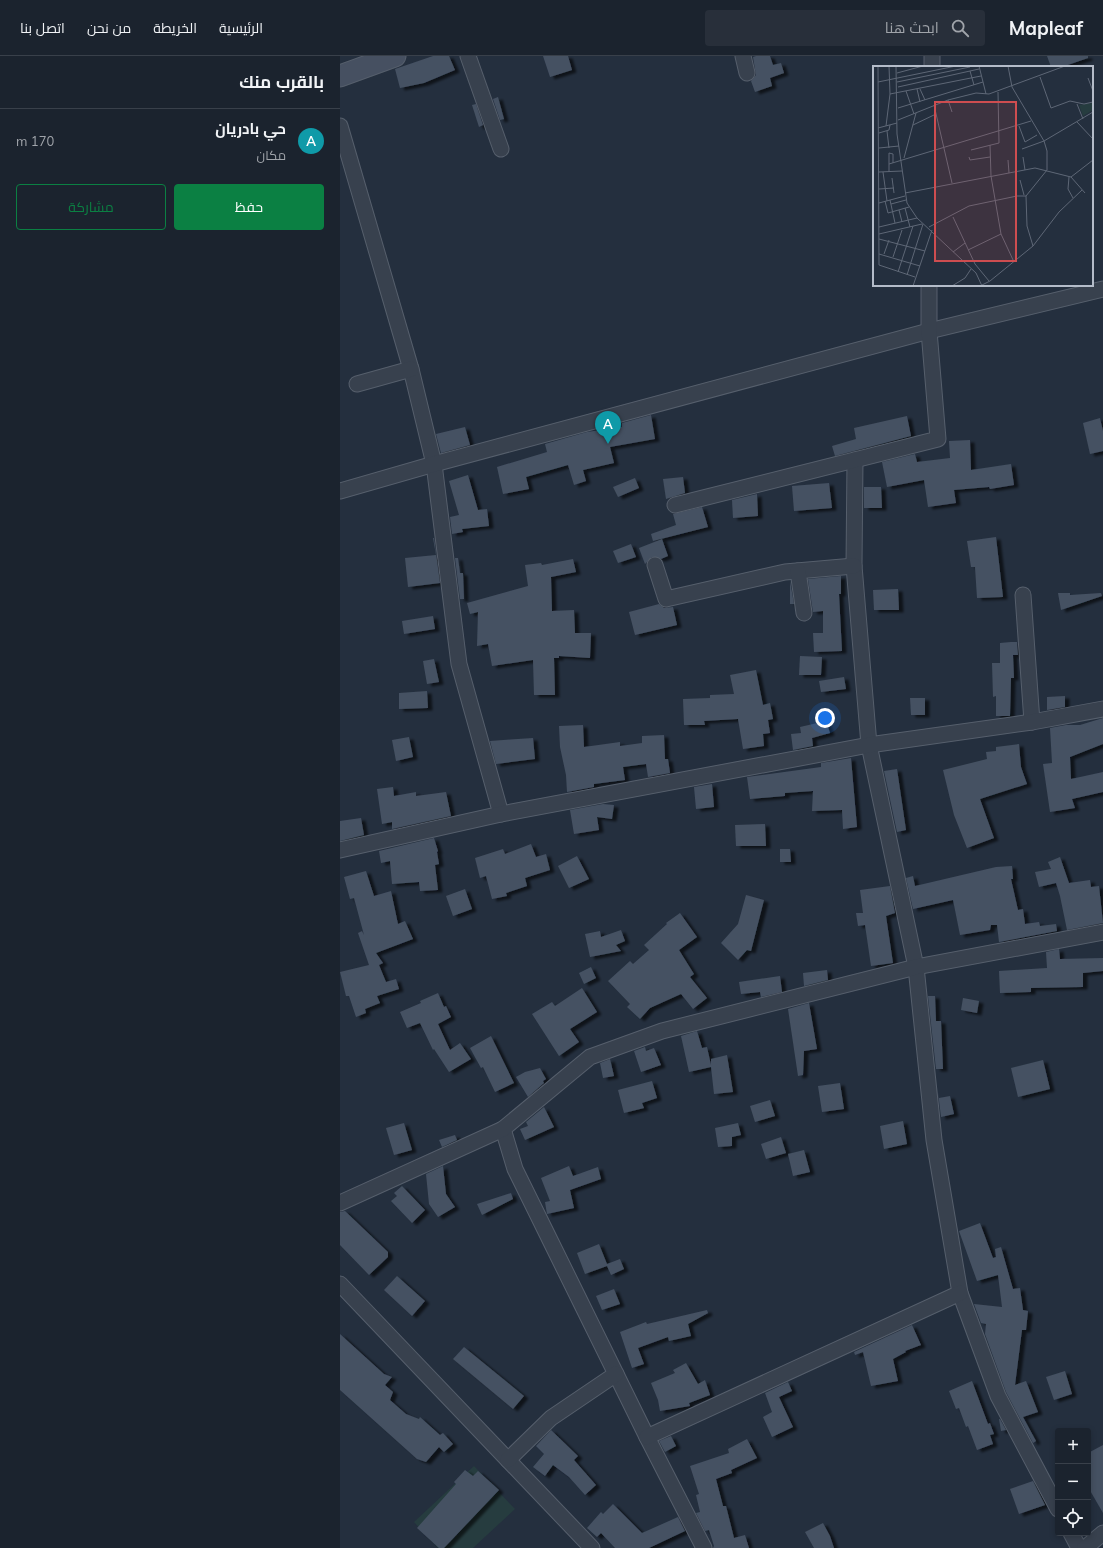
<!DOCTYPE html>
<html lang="ar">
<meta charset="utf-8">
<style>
:root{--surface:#1b232e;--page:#282f3a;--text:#f1f3f6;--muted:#a0a4aa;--line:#39404a;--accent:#0b8043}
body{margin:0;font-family:Mulish,Cairo,sans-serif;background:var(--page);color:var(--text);direction:rtl}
.controls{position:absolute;right:12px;bottom:12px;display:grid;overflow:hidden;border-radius:4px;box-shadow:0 2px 6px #0003}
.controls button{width:36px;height:36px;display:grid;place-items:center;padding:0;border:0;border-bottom:1px solid var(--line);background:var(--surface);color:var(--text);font:20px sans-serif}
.you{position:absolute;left:485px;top:662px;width:14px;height:14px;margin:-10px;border:3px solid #fff;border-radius:50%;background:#1a73e8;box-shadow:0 0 0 6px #1a73e833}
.badge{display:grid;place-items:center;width:26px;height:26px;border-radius:50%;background:var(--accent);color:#fff;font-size:13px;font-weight:700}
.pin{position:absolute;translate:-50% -33px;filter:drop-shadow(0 1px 2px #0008)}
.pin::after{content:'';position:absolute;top:21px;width:14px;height:12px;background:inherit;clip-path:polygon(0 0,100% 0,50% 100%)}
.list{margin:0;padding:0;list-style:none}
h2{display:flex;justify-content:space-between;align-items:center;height:52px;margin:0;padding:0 16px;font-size:17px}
h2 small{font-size:13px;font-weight:400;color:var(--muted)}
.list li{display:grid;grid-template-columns:26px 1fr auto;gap:12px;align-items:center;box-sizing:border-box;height:64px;padding:0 16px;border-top:1px solid var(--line)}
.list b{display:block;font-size:15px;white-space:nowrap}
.list p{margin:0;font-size:13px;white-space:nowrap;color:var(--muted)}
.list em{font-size:13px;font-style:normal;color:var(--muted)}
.actions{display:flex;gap:8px;padding:12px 16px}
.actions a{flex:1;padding:9px 0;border:1px solid var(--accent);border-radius:4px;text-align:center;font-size:14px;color:var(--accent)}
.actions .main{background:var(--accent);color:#fff}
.icon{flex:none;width:22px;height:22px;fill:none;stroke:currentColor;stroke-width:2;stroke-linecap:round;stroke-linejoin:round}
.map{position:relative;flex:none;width:763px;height:1492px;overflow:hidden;direction:ltr}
header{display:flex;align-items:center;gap:24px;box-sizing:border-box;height:56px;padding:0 20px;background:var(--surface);border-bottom:1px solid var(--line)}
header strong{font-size:19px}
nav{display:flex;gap:22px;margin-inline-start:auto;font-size:14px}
.search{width:280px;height:36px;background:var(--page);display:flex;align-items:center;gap:10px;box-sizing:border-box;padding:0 14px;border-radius:4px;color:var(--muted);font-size:15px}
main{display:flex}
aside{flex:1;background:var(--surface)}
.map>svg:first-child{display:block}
</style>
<header>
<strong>Mapleaf</strong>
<div class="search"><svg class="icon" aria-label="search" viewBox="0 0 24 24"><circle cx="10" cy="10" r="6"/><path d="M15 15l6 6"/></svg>ابحث هنا</div>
<nav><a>الرئيسية</a><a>الخريطة</a><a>من نحن</a><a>اتصل بنا</a></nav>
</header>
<main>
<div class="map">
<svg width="763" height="1492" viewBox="0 0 763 1492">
<defs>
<filter id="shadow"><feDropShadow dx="4.5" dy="2.5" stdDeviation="1" flood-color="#0009"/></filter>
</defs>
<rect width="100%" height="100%" fill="#242f3e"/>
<path fill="#263c3f" d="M134,1410L175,1453L133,1492H98L74,1466Z"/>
<g fill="#455162" filter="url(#shadow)">
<path d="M93,0H109L115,14L84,27L60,32L55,13Z"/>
<path d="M203,0H228L232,14L210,21Z"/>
<path d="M416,0H430L433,9L441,7L444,17L430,22L432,30L415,36L411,25L416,19L413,1Z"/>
<path d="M707,0H748V2L722,11H711Z"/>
<path d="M158,41L164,63L160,64L153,43Z"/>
<path d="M136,48L143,69L139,71L132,49Z"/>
<path d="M311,359L315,383L270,391L274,407L243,414L246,425L234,429L228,409L186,421L189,433L163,438L157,411L207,396L205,388L247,376L282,371V367Z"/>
<path d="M567,360L571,380L495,400L492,390L516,383L514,372Z"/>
<path d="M760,362L763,375V395L750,398L743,367Z"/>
<path d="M125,371L130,389L101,397L96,378Z"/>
<path d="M630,384L631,414L671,408L674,429L650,433L649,431L614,434L616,447L588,451L584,424L547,431L542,406L575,398L577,406L610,402L609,385Z"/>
<path d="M128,419L138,454L147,453L149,470L122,473L123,476L112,478L110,461L119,459L109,425Z"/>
<path d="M343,421L345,437L326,443L323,423Z"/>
<path d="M295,422L299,432L278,441L273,431Z"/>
<path d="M489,427L492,452L454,455L452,430Z"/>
<path d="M524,431H541L542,452H524Z"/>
<path d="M417,438L418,460L393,462L392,444Z"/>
<path d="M362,451L368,471L313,485L311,478L336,469L333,458Z"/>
<path d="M656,481L663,541L637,542L635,511H631L627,485Z"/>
<path d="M93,482H94L100,527L68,531L65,502L96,499Z"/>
<path d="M322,483L328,500L321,503L312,501L305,508L299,492Z"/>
<path d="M291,488L296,501L278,507L273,495Z"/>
<path d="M115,502H118L120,517H123L124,543H120Z"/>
<path d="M233,503L236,516L211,521L212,555L234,554L235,577H251L250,602L219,600V602H214L215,639H194L193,604L152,610L148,588L137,590L138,556L130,558L127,547L188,530L185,509L201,507L202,509Z"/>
<path d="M501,520V538H499L502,595L474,596L473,577H483V555L473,556L468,523Z"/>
<path d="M450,525L454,548H450Z"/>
<path d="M558,533L559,554H534L533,534Z"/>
<path d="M718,537H730V539L761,537L762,540L721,554Z"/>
<path d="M319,548L324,552L333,551L337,569L295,579L289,556Z"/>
<path d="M93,560L95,573L64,578L62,565Z"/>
<path d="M671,586H677L678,599H673L674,622H671L670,660H656V640L653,641L652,607H660V587Z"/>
<path d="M460,600L482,601L481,619H459Z"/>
<path d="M94,603L99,626L87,628L83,605Z"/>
<path d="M416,614L423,649L430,647L433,663L428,664L430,677L423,678L424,690L403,693L398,663L364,665L365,669H344L343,643L370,642V639L394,638L390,619Z"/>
<path d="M504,621L506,633L481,636L479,625Z"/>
<path d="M87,635L88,652L59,653V637Z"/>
<path d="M725,640V651L707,654V641Z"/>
<path d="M570,642H585V659H571Z"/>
<path d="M763,662V688L730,701L731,723L763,716V736L732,743L735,752L710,756L703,708L712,707L710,672L726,669H740Z"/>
<path d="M486,665L490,677L472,682L473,690L453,694L451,678L461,677L460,671Z"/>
<path d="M243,669L244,691L280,686V690L302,687V680L324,679L325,703H328L330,717L308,721L306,708L283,711L285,724L254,728V731L227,736L226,719L220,691L219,670Z"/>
<path d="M69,681L73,701L56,705L52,684Z"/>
<path d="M193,682L195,703L156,708L150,685Z"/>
<path d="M679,688L681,711L687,728L640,743L654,782L627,792L614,759L603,714L647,703L646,696L656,695V691Z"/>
<path d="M511,702L517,771L503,773L502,754L472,755L473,735L445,737V740L410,743L407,721L481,711V707Z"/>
<path d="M557,713L566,774L557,776L544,715Z"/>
<path d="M372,728L374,751L356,753L354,731Z"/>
<path d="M53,731L54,740L76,736V740L106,736L111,760L52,773V766L42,768L37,733Z"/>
<path d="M263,748L274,749L272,763L257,761L259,774L234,778L230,754Z"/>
<path d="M21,762L24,779L0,785V765Z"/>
<path d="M425,768L426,790H396L395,769Z"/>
<path d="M94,782L98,795L97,796L99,808L95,809L98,834L80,835L79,826L52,828L50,805L41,807L39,795Z"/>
<path d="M191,788L196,801L206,798L210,814L185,822L187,830L166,837L167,840L152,843L146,820L140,822L135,802L163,793L165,798Z"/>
<path d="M440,793H450L451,806H440Z"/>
<path d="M237,800L249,823L229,832L218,810Z"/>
<path d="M720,801L729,827L750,824L751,831L759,830L763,867L727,874L720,840L716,827L699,831L695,816L711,813L708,806Z"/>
<path d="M672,810L673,823H671L678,854L683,853L685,868L699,866L700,870L716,868L717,875L659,886L657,869H651L650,874L620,879L613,844L573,853L566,822L573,820L575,830L656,811Z"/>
<path d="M26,815L34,840L51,835L58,868L65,865L73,883L36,897L43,907L39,909L46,926L56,923L59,933L37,940L40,947L25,953L26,957L16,961L9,940H6L0,916L29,909L18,877L22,875L24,879L14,842L10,843L4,821Z"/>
<path d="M550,830L555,857L546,860L553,907L531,910L525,869L518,870L516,857H523L520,834Z"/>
<path d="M125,833L132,853L113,860L106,840Z"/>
<path d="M406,839L424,844L411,895L407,894L398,904L381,887L398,868Z"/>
<path d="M340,857L357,881L339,894L354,918L350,921L367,942L353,953L341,938L310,952L300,963L287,951L290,948L268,925L290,905L293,908L309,894L304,889L327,868L326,867Z"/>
<path d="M281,874L285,885L276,889L281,895L250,901L245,878L260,875L261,881Z"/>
<path d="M719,893L720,903L763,902V915L743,917V931L691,932V936L660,937L659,915L707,912L706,896Z"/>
<path d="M251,911L256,922L244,928L239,917Z"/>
<path d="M487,914L488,924L464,930L463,917Z"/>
<path d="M440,920L442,936L421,941L420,936L401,938L399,926Z"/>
<path d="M242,932L257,956L230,973L239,986L219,1000L192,958L212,946L215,950Z"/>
<path d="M98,937L104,951L106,950L111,961L98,968L110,994L120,987L131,1003L109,1016L94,993L93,994L80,967L67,972L60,956L81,947L80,945Z"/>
<path d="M588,940H595L596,965H601L603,1013H596Z"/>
<path d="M623,942L639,945L637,957L621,954Z"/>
<path d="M469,947L477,993L464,995L463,1019L458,1020L448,953Z"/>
<path d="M357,975L362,992L367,991L371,1009V1003L387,999L393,1036L374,1038L371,1011L349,1016L341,980Z"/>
<path d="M151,980L174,1027L155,1036L143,1011L141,1012L130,992Z"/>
<path d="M305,991L306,995L314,992L321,1009L301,1016L294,995Z"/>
<path d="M270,1003L274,1020L263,1022L260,1007Z"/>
<path d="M703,1004L710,1033L678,1041L671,1012Z"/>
<path d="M200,1012L206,1023L203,1025L204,1027L188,1041L176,1021L185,1016Z"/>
<path d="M312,1025L317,1042L302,1047L304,1052L284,1057L278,1034Z"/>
<path d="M500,1027L504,1053L482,1056L478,1030Z"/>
<path d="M598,1036L599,1042L610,1040L614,1058L601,1061Z"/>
<path d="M430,1044L435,1060L415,1066L410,1050Z"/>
<path d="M204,1051L214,1071L185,1084L180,1073L188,1070L186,1066Z"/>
<path d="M563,1065L567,1088L544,1093L540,1070Z"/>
<path d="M64,1067L72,1094L54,1099L46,1072Z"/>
<path d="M398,1067L401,1079L392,1081V1090L378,1091L375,1072Z"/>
<path d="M115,1079L117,1084L102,1091L99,1084Z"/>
<path d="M441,1081L446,1097L426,1103L421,1088Z"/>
<path d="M464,1094L470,1116L453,1120L448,1098Z"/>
<path d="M103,1110L106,1138L115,1151L98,1161L89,1148L86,1118Z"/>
<path d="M229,1110L233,1120L258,1111L261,1123L230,1134L234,1152L207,1158L205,1146L210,1145L201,1122Z"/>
<path d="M62,1130L85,1154L72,1167L51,1145L57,1140L54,1137Z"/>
<path d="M171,1137L173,1143L142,1159L137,1148Z"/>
<path d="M5,1155L48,1196V1201L29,1219L0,1189V1156Z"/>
<path d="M640,1167L653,1202L656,1201L655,1193L661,1191L673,1233L680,1232L683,1254L688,1255L686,1274H682L675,1329L686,1325L698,1356L683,1361L696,1385L693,1387L666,1336L645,1278L646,1268L641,1267L634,1248L662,1251L658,1219L637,1225L619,1175Z"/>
<path d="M259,1188L267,1208L280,1203L284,1213L271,1219L267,1210L245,1218L237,1197Z"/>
<path d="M57,1220L85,1245L72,1260L44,1234Z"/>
<path d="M274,1233L280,1248L262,1254L256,1240Z"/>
<path d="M367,1254L368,1257L348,1268L351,1280L329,1285L328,1281L298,1292L304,1308L292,1312L280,1276L306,1266L307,1268Z"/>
<path d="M572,1269L581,1289L565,1295L566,1296L553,1303L558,1325L531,1330L523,1296L515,1299L514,1296Z"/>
<path d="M0,1278L44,1318L52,1321L45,1329L53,1336L50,1344L66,1358L79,1363L80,1361L100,1379L103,1377L113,1388L104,1396L99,1391L86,1406L77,1403L0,1334Z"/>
<path d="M124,1291L184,1340L173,1353L113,1303Z"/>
<path d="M346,1307L358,1328L365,1324L370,1339L349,1347L350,1350L320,1355L318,1344L311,1327L335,1317L333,1314Z"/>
<path d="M725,1315L732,1338L714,1344L706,1321Z"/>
<path d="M632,1325L648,1368L650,1367L654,1378L650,1379L653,1388L637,1394L628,1370L626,1371L619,1352L616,1353L609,1335Z"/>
<path d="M448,1326L452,1335L439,1341L453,1371L432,1381L423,1361L432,1356L425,1337Z"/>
<path d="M659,1363H660L666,1374L661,1375Z"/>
<path d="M211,1374L238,1400L234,1404L256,1429L245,1439L229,1421L213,1409L205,1420L193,1411L204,1398L196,1390Z"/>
<path d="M331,1380L336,1390L325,1396L319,1385Z"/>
<path d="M407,1383L417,1402L391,1414L392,1417L376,1423L383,1450H386L394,1482L405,1479L409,1492H373L374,1490L369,1474L365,1475L356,1457L360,1456L356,1439L359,1438L350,1410L389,1397L388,1393Z"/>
<path d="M763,1389V1457L748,1431V1397Z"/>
<path d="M125,1414L133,1420L138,1415L159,1434L104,1492H99L77,1472L116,1428L114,1426Z"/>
<path d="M693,1425L705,1449L679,1458L670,1433Z"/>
<path d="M273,1448L302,1477L338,1461L345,1475L309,1492H275L261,1477L257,1481L247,1472L261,1456L263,1458Z"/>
<path d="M483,1467L490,1480L494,1492H474L465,1476Z"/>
</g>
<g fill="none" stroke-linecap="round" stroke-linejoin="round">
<defs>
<g id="street">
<path d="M128,0L161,93"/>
<path d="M403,0L407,17"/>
<path d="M592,11V0"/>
<path d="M0,70L71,313L94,408L119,608L161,758"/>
<path d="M17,328L71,313"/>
<path d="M515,404L514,510L529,689L576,911L594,1084L620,1237L658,1340L718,1453"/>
<path d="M0,435L94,408L589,275L763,233"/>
<path d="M335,449L598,383L589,275V229"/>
<path d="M315,509L326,543L445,516L514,510"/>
<path d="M458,515L464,557"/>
<path d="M683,539L692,666"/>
<path d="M0,794L161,758L529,689L692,666L763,653"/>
<path d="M163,1073L175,1113L307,1381L364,1492"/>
<path d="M0,1147L163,1073L250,1001L322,975L576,911L763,876"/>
<path d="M0,1228L252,1492"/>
<path d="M307,1381L620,1237"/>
<path d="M168,1404L211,1362L276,1318"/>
<path d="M731,1477L739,1492"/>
<path d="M745,1492L763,1477"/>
</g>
<path id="secondary" d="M0,20L55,0"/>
</defs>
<use href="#street" stroke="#565f6c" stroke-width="17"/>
<use href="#secondary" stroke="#565f6c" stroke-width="23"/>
<use href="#street" stroke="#38414e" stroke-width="15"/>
<use href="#secondary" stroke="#465061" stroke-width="21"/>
</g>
<g transform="translate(533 10)">
<rect width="220" height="220" fill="#242f3e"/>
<path d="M220,37V44L210,50L206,39Z" fill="#263c3f"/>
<path fill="none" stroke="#5e6776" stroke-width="1" d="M5,0L6,199L42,211M23,0L24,68L34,137L44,152L103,207L109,220M106,0L113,28M135,0L139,21L171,75L174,85V104L153,130L154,160L160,180M97,5L101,19M24,7L50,0M167,11L178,42L197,35L211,38L220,36M215,12L220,25M5,16L83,0M24,16L97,1M25,21L106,3M44,23L47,36M47,23L52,34M33,25L41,48M17,28L108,10M75,34L79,46M204,38L210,53M61,39L79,117M25,42L110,16M25,54L75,34L103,27L116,28L192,0M204,56L220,73M40,59L63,48M13,60L17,28L16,0M146,60L152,76L164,69M5,62L24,57M14,65L16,82M6,67L16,64L17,59M117,79L118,110L128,168L141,196M6,82L26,80M149,83L171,75L220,46M98,84L126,77L125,26M96,91L97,94L117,91M150,91L152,104M31,92L43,47M135,94L136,107M16,98L158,55M6,106L29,105M10,106L14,135M16,106V87L20,88V97M196,111L195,123L200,132M19,112L21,127M147,114L151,129M6,123L21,122M32,127L162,102L198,111M212,127L198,111L220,94M17,134L22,157M12,135L15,147L36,141M6,137L32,130M18,138L33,134M32,142L37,161M26,144L29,156M80,151L102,198L116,215M6,161L44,152M56,161L96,140L144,130H153M6,168L49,158M6,173L52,185M95,184L128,168M80,186L92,177M6,188L47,200M11,188L16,174M20,191L29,164M25,206L40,160M34,209L50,158M40,220L59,164M79,220L92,212L98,203M107,220L117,215L160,180L186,146L209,124"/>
<path fill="#ce4d50" fill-opacity="0.15" stroke="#ce4d50" stroke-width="2" d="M62,36H143V195H62Z"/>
<rect width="220" height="220" fill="none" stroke="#b4bcc9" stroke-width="2"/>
</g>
</svg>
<div class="controls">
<button>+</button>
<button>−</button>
<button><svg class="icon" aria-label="locate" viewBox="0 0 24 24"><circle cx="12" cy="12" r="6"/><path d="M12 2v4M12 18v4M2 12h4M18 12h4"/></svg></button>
</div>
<div class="you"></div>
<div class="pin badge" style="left:268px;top:388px;background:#0f9aa8">A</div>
</div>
<aside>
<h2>بالقرب منك<small></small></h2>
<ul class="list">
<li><span class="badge" style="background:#0f9aa8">A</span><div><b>حي بادريان</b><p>مكان</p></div><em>170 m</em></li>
</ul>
<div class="actions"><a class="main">حفظ</a><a>مشاركة</a></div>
</aside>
</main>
